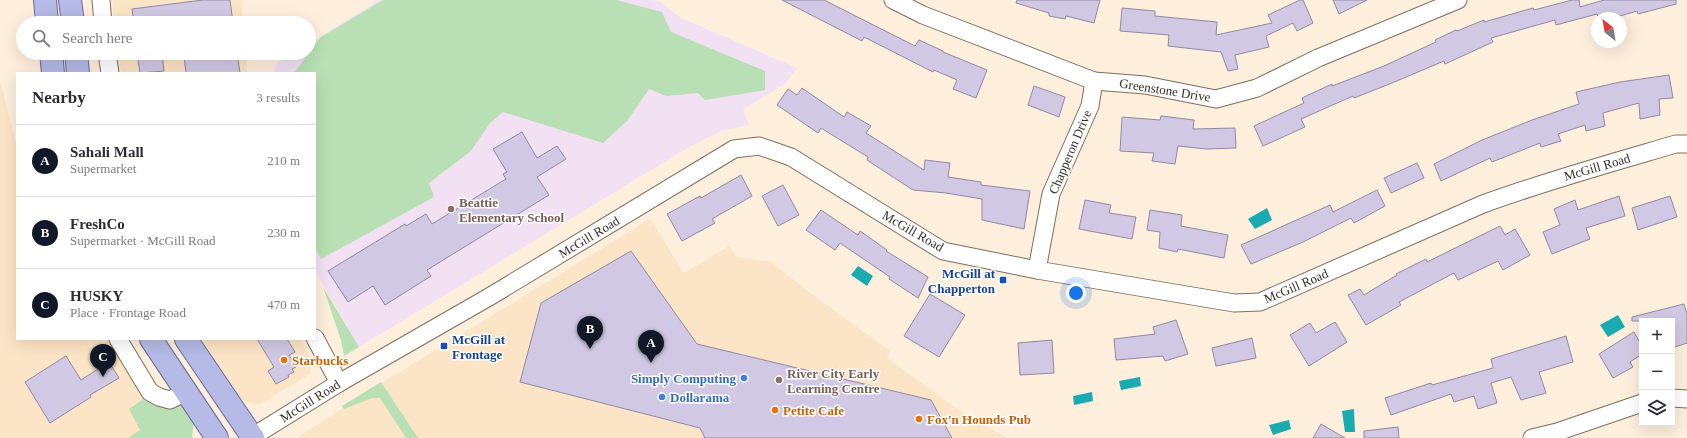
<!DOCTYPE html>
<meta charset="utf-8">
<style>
:root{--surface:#fff;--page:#f7f7f7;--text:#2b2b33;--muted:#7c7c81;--line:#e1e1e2;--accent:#111827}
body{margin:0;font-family:"Times New Roman",serif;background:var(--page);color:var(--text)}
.controls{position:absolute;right:12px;bottom:12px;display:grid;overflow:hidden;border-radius:0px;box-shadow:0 4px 16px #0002}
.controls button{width:36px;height:36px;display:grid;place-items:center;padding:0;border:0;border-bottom:1px solid var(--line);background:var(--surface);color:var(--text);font:20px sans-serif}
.compass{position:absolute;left:1591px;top:12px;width:36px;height:36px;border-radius:50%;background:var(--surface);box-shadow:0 4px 16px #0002;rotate:329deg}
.you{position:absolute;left:1076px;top:293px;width:14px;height:14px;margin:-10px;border:3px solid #fff;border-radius:50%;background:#1a73e8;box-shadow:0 0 0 6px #1a73e833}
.badge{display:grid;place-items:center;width:26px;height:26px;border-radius:50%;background:var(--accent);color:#fff;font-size:13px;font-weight:700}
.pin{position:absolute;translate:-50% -33px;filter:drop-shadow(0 1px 2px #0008)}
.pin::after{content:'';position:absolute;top:21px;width:14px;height:12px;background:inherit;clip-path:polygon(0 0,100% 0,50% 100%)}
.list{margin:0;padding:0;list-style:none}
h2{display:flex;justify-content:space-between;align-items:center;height:52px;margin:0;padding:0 16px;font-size:17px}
h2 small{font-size:13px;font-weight:400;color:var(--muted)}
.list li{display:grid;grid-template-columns:26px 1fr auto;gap:12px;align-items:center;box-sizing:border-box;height:72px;padding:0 16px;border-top:1px solid var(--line)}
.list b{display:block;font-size:15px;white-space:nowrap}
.list p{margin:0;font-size:13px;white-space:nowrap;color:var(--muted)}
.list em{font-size:13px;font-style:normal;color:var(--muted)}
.icon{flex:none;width:22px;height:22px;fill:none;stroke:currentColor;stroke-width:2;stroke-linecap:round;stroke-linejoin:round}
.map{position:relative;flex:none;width:1687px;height:438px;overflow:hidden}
.search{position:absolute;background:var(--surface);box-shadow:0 4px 16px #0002;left:16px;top:16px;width:300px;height:44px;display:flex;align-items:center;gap:10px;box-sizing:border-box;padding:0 14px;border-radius:22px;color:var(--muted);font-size:15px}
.panel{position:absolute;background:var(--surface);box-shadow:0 4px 16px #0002;left:16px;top:72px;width:300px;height:268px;border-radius:0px}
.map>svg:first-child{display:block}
</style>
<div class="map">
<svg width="1687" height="438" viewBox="0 0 1687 438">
<rect width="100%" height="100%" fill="#feeedc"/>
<g fill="#fce4c6">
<path d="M112,0H241L243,23H114Z"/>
<path d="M118,53H246L247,73H121Z"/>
<path d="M0,81L17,147V339H114L188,438H0Z"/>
<path d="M650,219L684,273L729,246L736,257L771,262L813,295L890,351L887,358L963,413L1007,438H297L380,384Z"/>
<path d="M201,339H300L313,361L310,374L258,405L242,400Z"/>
</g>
<path fill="#f1e1f3" d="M379,0H652L660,2L681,18L797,68L785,84L743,109L749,125L721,131L689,147L359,347L315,271V73H273L275,65L294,53H309V44Z"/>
<g fill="#b9e0b4">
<path d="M383,0H616L662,12L671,32L765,71V90L705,100L698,93L666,96L649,89L627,121L603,143L503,112L490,123L471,151L429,183L434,197L321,259L315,248V73H294L321,37Z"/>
<path d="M323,287L359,347L344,356L341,340Z"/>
<path d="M381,382L418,438H406L380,398H372L344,409L342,406Z"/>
<path d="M145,398L185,403L194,421L192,438H128L140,430L129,409Z"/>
</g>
<g fill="#1aabb1">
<path d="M1267,208L1272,220L1255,229L1248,219Z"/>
<path d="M858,266L873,276L867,286L851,275Z"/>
<path d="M1618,315L1625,327L1608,337L1600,325Z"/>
<path d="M1140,377L1141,386L1121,390L1119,381Z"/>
<path d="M1092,392L1093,401L1074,405L1073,396Z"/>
<path d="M1354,409L1355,432H1345L1342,411Z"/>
<path d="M1289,420L1291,429L1273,435L1269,425Z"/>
</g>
<g fill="#d1c9e3" stroke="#918aa2">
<path d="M203,0H230L233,23H134L132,9Z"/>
<path d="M782,0H824L915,46L919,40L943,51V52L987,70L976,98L953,89L957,80L934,70L933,72L864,37L862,41Z"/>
<path d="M1017,0H1100L1094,23L1066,16L1065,19L1049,16V13L1016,3Z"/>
<path d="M1300,0H1303L1313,23L1297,31L1293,23L1266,36L1269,47L1235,55L1238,69L1228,71L1221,52L1168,46L1169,35L1120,31L1122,8L1155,11V16L1217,22L1216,35L1272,23L1268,15Z"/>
<path d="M1333,0H1367L1339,14Z"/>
<path d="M1572,0H1579L1580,7L1604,0H1676V4L1638,14L1637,11L1613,18H1598L1597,14L1556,25L1555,20L1491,38L1493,42L1445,64L1444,61L1392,83L1354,98L1353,96L1301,119L1305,127L1263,146L1254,126L1304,103L1302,98L1332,84V86L1384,66L1436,42L1435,40L1456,30L1457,31L1484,20V22L1533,8L1534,10Z"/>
<path d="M137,53H162L164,71L140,73Z"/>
<path d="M211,53H237L240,73H186L184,57Z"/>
<path d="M1669,75L1673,98L1659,99L1660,115L1640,119L1639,103L1603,113L1605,126L1586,131L1585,125L1558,134L1561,141L1541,147L1540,143L1492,162L1490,158L1441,181L1434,164L1482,140L1532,120L1579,104L1576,92L1620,82Z"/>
<path d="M1034,86L1065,97L1059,117L1028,105Z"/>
<path d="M802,88L844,117L847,112L871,126L866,133L924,170L925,160L950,163L948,177L981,182V185L1030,191L1024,229L982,220V199L946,193L913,190L867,160L868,157L821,128L818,133L777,105L788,89L797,95Z"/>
<path d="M1161,116L1194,120L1193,129L1235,128L1236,148L1206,149L1178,146L1175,164L1152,161L1154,153L1120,151L1122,117L1160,120Z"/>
<path d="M522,132L537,158L557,146L566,159L537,177L549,195L427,270L431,276L385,305L373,286L348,302L328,271L405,224L406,226L426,214L432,224L506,179L503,174L507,172L493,149Z"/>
<path d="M1417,163L1424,178L1391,193L1384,178Z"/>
<path d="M741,175L752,196L712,219L715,223L682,241L667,214L700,196L701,198Z"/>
<path d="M783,185L799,215L778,226L762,196Z"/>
<path d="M1377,190L1385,206L1354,223L1351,218L1303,242L1251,264L1241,245L1330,205L1333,212Z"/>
<path d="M1619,196L1625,216L1586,228L1590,239L1552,254L1543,232L1560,225L1554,209L1575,200L1578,210Z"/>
<path d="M1670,196L1677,217L1638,230L1632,208Z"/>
<path d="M1085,200L1111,205L1109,213L1136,217L1132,239L1079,229Z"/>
<path d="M821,210L858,235L860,231L887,250L886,251L928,277L918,298L889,279L890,277L840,243L835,250L806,230Z"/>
<path d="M1150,210L1182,215L1181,226L1228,235L1224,258L1178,249L1177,252L1159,248L1160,232L1147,230Z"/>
<path d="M1500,226L1505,235L1515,229L1530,255L1503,270L1498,261L1458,280L1454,273L1399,302L1401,305L1366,325L1348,295L1360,289L1364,295L1397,275L1396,274L1426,259L1427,262Z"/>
<path d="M631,251L697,344L931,400L952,438H705L700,428L520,382L541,303Z"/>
<path d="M930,294L965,315L939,357L904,336Z"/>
<path d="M1684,304L1687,314V343L1672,348V321H1632V317Z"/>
<path d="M1176,320L1188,354L1165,361L1163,356L1116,360L1114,339L1155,334L1153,327Z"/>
<path d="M1335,322L1347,342L1309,366L1290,335L1310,323L1316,333Z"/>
<path d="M1634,332L1642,346V354L1630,362L1633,367L1613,378L1599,354Z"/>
<path d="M1566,336L1573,362L1539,372L1546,393L1521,400L1511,377L1491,383L1497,403L1478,409L1474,396L1454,402L1451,394L1391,415L1385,398L1431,383L1432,385L1493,368L1491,359Z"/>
<path d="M1252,338L1256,358L1216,366L1212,348Z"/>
<path d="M257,339H287L295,352L289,355L296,367L292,369L294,372L288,375L289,377L276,384L268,371L274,367Z"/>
<path d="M1052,340L1054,373L1020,375L1018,343Z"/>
<path d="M66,356L81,380L109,362L119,378L90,395L91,397L50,423L25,382Z"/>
<path d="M1321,424L1345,438H1313Z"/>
<path d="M1398,427L1399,438H1364V431Z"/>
</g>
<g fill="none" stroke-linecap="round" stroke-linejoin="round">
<defs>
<g id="minor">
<path d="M101,0L103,23"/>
<path d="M893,0L923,15L1094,81L1145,85L1216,99L1257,88L1318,58L1458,0"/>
<path d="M107,53L110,73"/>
<path d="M1037,270L1051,194L1090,106L1094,81"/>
<path d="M315,338L339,383"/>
<path d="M118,339L150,392L159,397L170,400L186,392"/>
<path d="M1672,398L1687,399"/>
<path d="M252,437L339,383L489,297L734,149L759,146L791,157L943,251L1037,270L1234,303L1260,302L1483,204C1546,181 1611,163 1676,144H1687"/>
<path d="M1532,438L1557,432L1642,403"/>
</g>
<g id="major">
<path d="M45,0L47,23"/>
<path d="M70,0L73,23"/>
<path d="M51,53L53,73"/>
<path d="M76,53L78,73"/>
<path d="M151,339L217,438"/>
<path d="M186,339L253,438"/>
</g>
</defs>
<use href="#minor" stroke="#7f6e5a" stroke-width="19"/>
<use href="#major" stroke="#686b98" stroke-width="24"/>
<use href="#minor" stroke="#fff" stroke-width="17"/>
<use href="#major" stroke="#b5bae6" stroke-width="22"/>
</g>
<g fill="#8d6e63" stroke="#fefefe" stroke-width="1.5">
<circle cx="451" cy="209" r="4"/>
<circle cx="779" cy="380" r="4"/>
</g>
<g fill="#1a4fb4" stroke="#fefefe" stroke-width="1.5">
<rect x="999" y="276" width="8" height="8" rx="2"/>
<rect x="440" y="342" width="8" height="8" rx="2"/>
</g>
<g fill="#e8710a" stroke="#fefefe" stroke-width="1.5">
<circle cx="284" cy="360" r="4"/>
<circle cx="775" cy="410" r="4"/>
<circle cx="919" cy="419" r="4"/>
</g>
<g fill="#3f7fe0" stroke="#fefefe" stroke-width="1.5">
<circle cx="744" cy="378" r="4"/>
<circle cx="662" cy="397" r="4"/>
</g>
<g text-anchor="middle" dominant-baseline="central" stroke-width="3" stroke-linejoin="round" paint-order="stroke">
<g font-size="13" fill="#352e25" stroke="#fefefe">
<text transform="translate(1165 90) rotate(9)">Greenstone Drive</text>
<text transform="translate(1070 152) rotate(-67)">Chapperon Drive</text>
<text transform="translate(1597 167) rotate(-16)">McGill Road</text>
<text transform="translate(913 231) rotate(30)">McGill Road</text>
<text transform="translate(589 237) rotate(-31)">McGill Road</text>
<text transform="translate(1296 286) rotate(-23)">McGill Road</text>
<text transform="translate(310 401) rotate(-32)">McGill Road</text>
</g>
<g font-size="13" font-weight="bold" fill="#785e54" stroke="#fefefe" text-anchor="start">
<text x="459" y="202">Beattie<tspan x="459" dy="15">Elementary School</tspan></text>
<text x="787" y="373">River City Early<tspan x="787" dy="15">Learning Centre</tspan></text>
</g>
<g font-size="13" font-weight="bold" fill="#164399" stroke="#fefefe" text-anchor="end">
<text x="995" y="273">McGill at<tspan x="995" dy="15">Chapperton</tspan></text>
<text x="452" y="339" text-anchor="start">McGill at<tspan x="452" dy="15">Frontage</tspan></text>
</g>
<g font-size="13" font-weight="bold" fill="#c56008" stroke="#fefefe" text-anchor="start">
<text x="292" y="360">Starbucks</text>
<text x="783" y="410">Petite Cafe</text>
<text x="927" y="419">Fox'n Hounds Pub</text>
</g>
<g font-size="13" font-weight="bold" fill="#366cbe" stroke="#fefefe" text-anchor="end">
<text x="736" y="378">Simply Computing</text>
<text x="670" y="397" text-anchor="start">Dollarama</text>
</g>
</g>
</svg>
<div class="controls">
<button>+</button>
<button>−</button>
<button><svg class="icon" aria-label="layers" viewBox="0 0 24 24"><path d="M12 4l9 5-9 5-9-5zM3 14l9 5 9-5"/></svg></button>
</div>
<svg class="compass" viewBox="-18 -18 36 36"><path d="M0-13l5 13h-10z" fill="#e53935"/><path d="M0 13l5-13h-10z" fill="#7c7c81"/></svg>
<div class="you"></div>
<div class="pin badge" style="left:651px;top:363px">A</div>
<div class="pin badge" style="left:590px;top:349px">B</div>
<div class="pin badge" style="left:103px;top:377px">C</div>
<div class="search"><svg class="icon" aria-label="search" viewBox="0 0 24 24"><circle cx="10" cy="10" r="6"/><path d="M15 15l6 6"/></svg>Search here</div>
<section class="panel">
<h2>Nearby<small>3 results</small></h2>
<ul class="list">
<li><span class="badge">A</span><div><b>Sahali Mall</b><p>Supermarket</p></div><em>210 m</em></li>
<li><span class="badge">B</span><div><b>FreshCo</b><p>Supermarket · McGill Road</p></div><em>230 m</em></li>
<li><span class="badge">C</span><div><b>HUSKY</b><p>Place · Frontage Road</p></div><em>470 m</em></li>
</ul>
</section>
</div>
